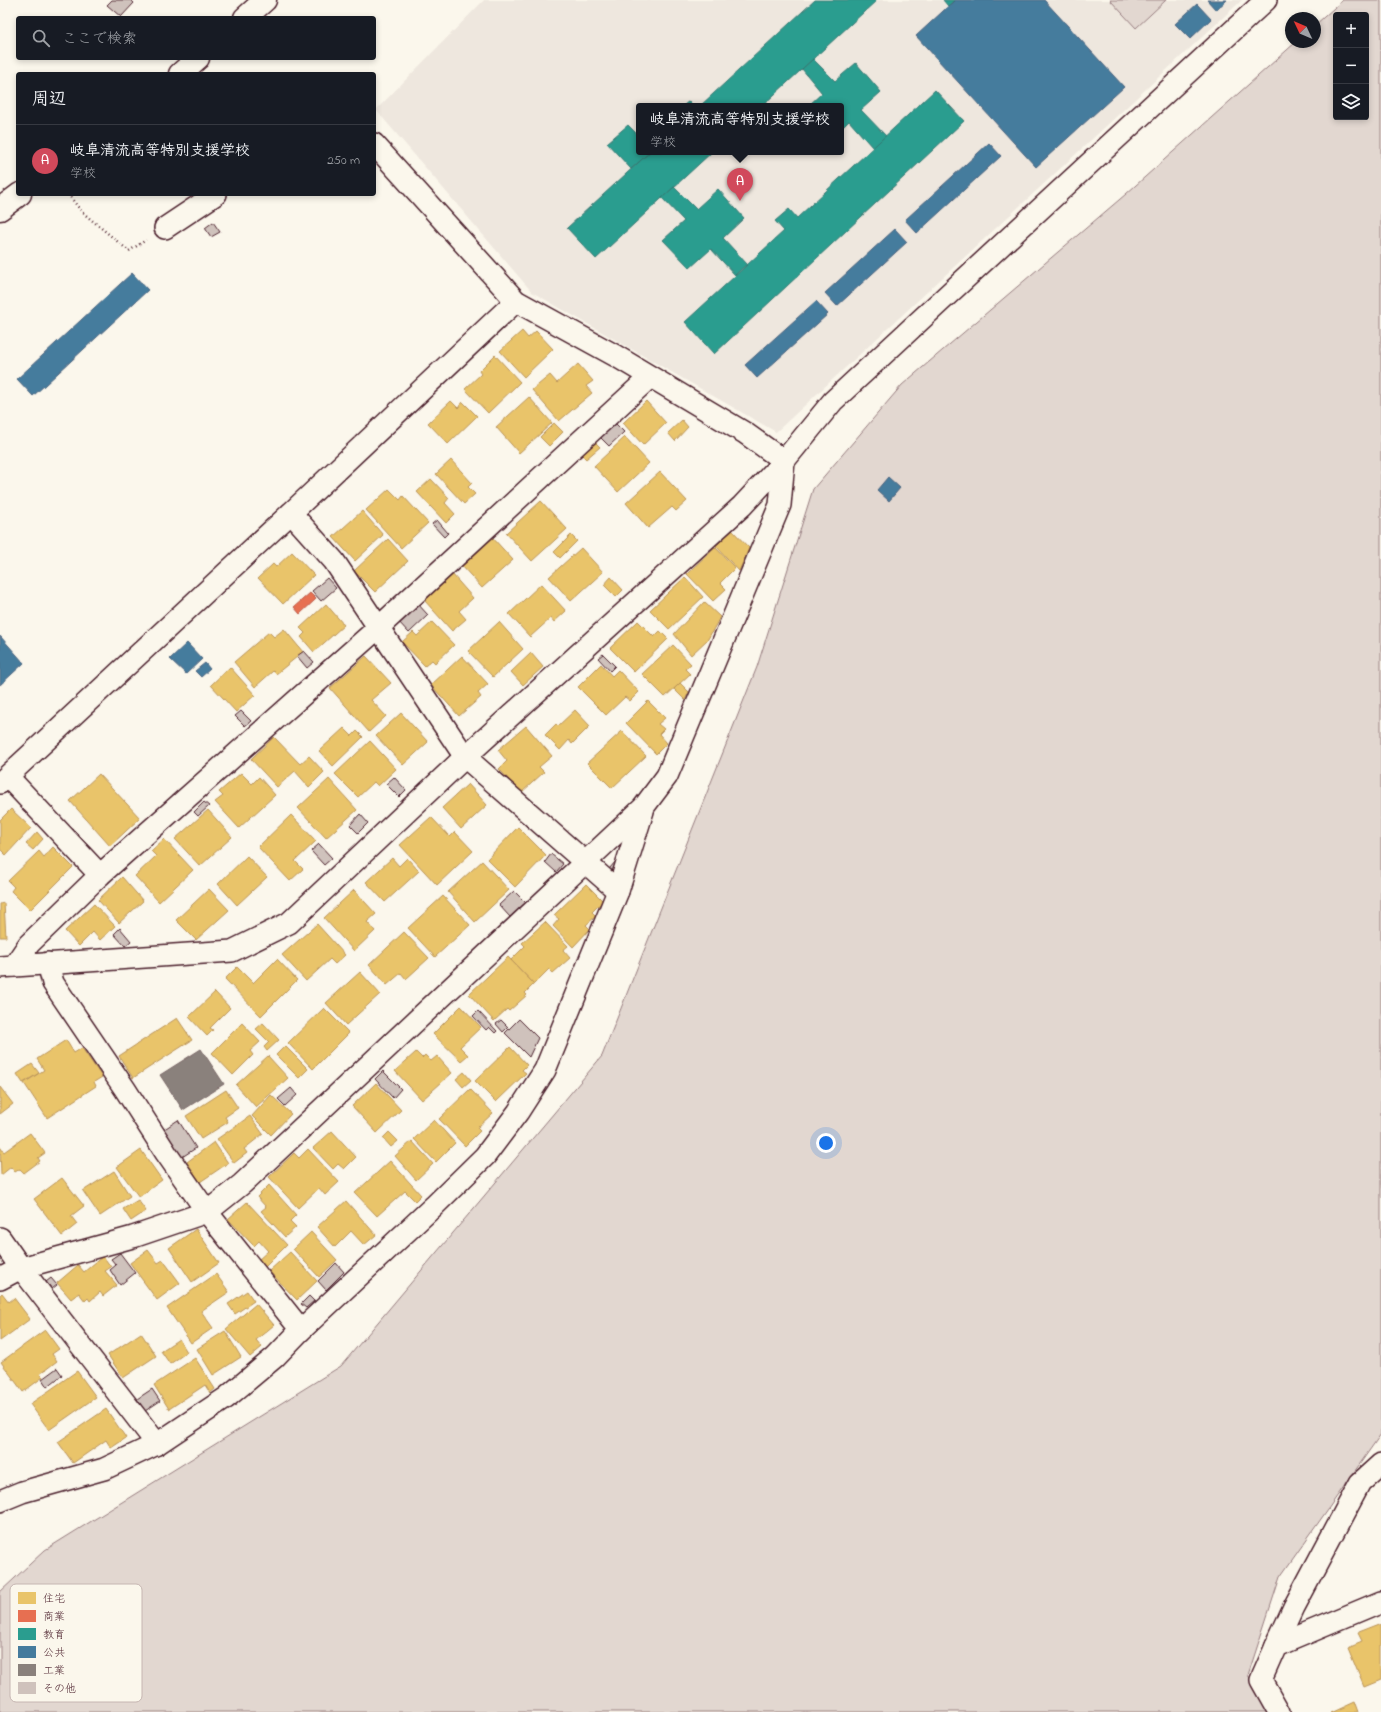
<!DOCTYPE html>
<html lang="ja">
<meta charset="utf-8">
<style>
:root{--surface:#171b24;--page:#20242c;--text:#f1f3f6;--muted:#9ea1a6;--line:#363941;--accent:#d1495b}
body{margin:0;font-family:"Indie Flower","Klee One",sans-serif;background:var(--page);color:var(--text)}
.controls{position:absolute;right:12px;top:12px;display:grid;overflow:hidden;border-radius:4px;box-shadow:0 2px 6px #0003}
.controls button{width:36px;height:36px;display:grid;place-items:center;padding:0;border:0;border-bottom:1px solid var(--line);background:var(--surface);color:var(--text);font:20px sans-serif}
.compass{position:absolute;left:1285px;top:12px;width:36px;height:36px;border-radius:50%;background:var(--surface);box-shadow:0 2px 6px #0003;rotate:314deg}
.you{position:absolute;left:826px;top:1143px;width:14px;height:14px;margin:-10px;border:3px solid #fff;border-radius:50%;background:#1a73e8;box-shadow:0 0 0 6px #1a73e833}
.badge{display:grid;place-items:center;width:26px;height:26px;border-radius:50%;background:var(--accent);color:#fff;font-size:13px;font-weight:700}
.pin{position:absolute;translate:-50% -33px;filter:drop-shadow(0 1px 2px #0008)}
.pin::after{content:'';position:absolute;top:21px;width:14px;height:12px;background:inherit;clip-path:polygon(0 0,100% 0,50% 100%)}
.popup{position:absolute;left:636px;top:103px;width:208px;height:52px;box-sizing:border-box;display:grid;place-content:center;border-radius:4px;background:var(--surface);filter:drop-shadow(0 1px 3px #0005);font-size:13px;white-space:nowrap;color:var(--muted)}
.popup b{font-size:15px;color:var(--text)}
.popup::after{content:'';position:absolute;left:50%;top:100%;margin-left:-8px;border:8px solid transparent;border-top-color:var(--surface)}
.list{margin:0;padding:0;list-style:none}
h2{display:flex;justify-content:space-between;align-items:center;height:52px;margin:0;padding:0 16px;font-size:17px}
h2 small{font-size:13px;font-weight:400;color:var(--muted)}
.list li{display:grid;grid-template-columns:26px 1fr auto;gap:12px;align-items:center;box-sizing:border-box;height:72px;padding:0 16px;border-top:1px solid var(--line)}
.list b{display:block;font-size:15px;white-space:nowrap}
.list p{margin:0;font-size:13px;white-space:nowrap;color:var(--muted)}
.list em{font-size:13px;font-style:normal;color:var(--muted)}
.icon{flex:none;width:22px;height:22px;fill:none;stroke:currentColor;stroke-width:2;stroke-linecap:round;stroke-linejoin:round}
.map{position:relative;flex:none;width:1381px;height:1712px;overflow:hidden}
.search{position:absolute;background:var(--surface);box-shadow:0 2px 6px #0003;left:16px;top:16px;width:360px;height:44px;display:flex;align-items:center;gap:10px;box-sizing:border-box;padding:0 14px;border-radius:4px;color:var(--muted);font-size:15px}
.panel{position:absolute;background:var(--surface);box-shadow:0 2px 6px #0003;left:16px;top:72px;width:360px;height:124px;border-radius:4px}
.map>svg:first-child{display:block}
</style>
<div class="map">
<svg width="1381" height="1712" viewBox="0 0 1381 1712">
<rect width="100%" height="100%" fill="#fbf7ec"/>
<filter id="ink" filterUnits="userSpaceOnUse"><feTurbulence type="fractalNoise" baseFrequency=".025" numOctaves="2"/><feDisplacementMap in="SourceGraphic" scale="8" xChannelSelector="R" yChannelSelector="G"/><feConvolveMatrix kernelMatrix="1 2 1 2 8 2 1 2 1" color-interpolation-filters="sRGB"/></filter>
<g filter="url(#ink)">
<path fill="#eee7de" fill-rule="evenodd" d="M484,0H1242L776,432L532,292L376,110ZM639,106H841V152H639Z"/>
<g fill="#e2d7d0" stroke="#967b7e" fill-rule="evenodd">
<path d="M1110,0H1166L1136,28Z"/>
<path d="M1343,0H1381V1434L1280,1577L1248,1675L1269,1712H0V1592L45,1550L341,1366L602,1056L757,667L813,489L902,385L1126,194L1296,42H1315V25ZM1336,15H1366V117H1336Z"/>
</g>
<g fill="#e9c46a" stroke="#b99257">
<path d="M522,331L528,338L536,331L553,349L524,377L500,351Z"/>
<path d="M495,355L520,382L488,413L465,389L481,374L479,371Z"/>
<path d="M578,364L593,381L586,386L592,393L559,421L532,390L550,375L557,383Z"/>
<path d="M529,397L552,423L519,453L496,427Z"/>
<path d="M451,401L458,408L463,402L477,416L448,444L428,423Z"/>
<path d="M646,401L666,423L643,445L623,423Z"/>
<path d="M682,420L688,427L675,441L668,433Z"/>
<path d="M554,423L563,432L549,446L540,437Z"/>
<path d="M625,437L649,463L618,492L594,466Z"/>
<path d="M594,441L600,447L586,459L581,454Z"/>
<path d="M451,460L472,483L468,487L475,494L464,504L436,474Z"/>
<path d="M660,472L687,501L676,511L672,507L648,528L626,503Z"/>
<path d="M431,479L449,498L445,503L455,514L446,523L417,492Z"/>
<path d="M389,489L400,500L403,496L428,523L401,548L366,510Z"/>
<path d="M541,501L567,529L532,561L506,533Z"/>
<path d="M362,511L383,535L355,561L333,537Z"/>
<path d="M732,530L749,548L739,571L716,546Z"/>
<path d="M571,535L577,541L560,558L554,552Z"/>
<path d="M492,537L513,560L482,588L461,565Z"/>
<path d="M388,539L408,561L375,592L354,571Z"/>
<path d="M715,547L735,568L720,583L726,589L713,601L687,574Z"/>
<path d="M581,548L603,572L571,601L549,577Z"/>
<path d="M292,552L314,575L283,604L258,578L273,564L276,567Z"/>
<path d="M452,574L473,598L459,611L466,619L452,631L424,600Z"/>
<path d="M611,577L623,590L616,597L604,585Z"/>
<path d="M685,577L703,597L669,629L650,610Z"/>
<path d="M541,584L566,611L554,622L551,618L530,637L509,614Z"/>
<path d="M704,602L720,617L708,639L691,655L674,634Z"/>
<path d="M326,604L344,625L314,652L301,637L305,633L300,628Z"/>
<path d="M638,621L654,637L660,631L668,639L634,672L610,648Z"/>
<path d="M432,622L454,645L435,663L432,660L425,666L402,642L413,632L417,636Z"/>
<path d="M499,622L523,649L493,677L468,651Z"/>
<path d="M284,629L303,652L276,674L273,671L255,687L234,662L269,632L274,637Z"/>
<path d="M673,645L691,664L685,669L690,674L665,697L642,674Z"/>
<path d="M531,653L543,667L523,685L511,672Z"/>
<path d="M366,656L391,683L371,700L386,716L369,732L330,688Z"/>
<path d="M462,656L488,684L478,693L481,697L459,716L431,685Z"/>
<path d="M601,664L612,676L618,670L639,692L630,701L625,697L606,715L578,687Z"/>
<path d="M230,667L255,695L236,712L211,685Z"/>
<path d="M680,683L689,692L685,700L674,689Z"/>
<path d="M648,701L665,718L658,724L664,729L659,734L667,743L656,754L626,723Z"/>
<path d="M575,710L590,726L572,744L569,740L560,750L545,735L556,724L558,726Z"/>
<path d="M401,713L428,742L403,765L376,736Z"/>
<path d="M526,726L552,756L539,767L544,772L521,793L499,769L507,761L498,750Z"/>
<path d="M344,728L352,736L357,731L363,737L333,766L319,751Z"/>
<path d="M622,731L646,756L612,788L587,763Z"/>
<path d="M274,737L300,764L309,756L324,772L309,787L295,771L277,787L251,759Z"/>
<path d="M370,741L396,769L378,786L374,782L358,797L335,774Z"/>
<path d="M241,773L252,784L259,777L275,795L239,828L215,802L223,796L219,792Z"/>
<path d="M99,774L140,818L110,846L70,801Z"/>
<path d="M329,779L357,810L326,838L298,808Z"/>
<path d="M468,784L487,805L461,829L442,808Z"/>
<path d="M11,809L31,828L6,855L0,849V820Z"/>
<path d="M208,810L232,837L200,866L175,839Z"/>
<path d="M291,815L316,841L295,861L303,869L290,881L258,847Z"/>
<path d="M431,817L450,837L455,832L473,851L437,885L400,845Z"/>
<path d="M518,827L546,855L515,887L487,859Z"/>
<path d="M37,832L43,839L33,850L26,844Z"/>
<path d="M164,839L193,870L159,902L135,876L156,856L151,851Z"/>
<path d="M53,847L73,867L30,910L11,891L14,887L8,881L39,851L44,857Z"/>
<path d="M247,856L267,877L237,905L218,884Z"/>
<path d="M392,858L399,866L407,858L419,871L385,902L366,882Z"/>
<path d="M482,861L509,890L475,922L448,892Z"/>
<path d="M122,877L143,901L119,923L98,900Z"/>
<path d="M586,884L603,901L592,912L596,916L586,925L590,929L573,947L553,926L559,919L554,915Z"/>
<path d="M209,889L229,910L196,940L176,920Z"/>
<path d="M354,890L376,914L367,922L375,931L354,951L324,918Z"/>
<path d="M443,896L470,925L435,957L408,928Z"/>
<path d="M4,903L6,937H0V904Z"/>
<path d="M94,904L115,926L100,940L93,932L79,946L65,931Z"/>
<path d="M545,922L568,946L563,950L570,958L553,973L549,969L534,984L511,960L525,946L522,943Z"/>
<path d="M317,924L345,955L335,964L330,959L306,981L282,955Z"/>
<path d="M404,932L429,958L406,979L401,973L387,985L369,965Z"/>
<path d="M508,957L534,984L525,993L527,995L509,1011L507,1009L494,1021L469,994Z"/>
<path d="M277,959L297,980L261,1016L225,979L237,967L253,983Z"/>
<path d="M360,972L380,994L346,1025L326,1003Z"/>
<path d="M215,992L230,1008L210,1028L213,1030L207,1036L189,1017Z"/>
<path d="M461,1006L481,1027L460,1047L468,1055L461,1061L433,1034Z"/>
<path d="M324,1008L349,1033L313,1069L288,1043Z"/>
<path d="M177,1018L192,1040L133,1078L119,1056Z"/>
<path d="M242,1023L260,1042L250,1051L253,1055L233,1075L212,1053Z"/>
<path d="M263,1023L279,1040L267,1051L264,1047L269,1042L256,1029Z"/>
<path d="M66,1040L74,1053L82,1048L102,1077L94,1082L96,1086L47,1118L24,1083L44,1070L37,1059Z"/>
<path d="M285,1046L308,1069L299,1078L276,1055Z"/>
<path d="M510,1047L527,1065L522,1070L526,1073L496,1102L475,1081Z"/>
<path d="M416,1052L422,1058L425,1055L431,1061L437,1056L452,1073L422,1100L395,1071Z"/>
<path d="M268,1056L288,1078L256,1107L236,1085Z"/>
<path d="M32,1064L39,1073L23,1083L17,1074Z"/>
<path d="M464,1072L471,1080L463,1087L456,1079Z"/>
<path d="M376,1083L401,1110L377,1133L352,1106Z"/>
<path d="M0,1087L13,1104L0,1114Z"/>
<path d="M470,1089L493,1113L477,1128L480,1131L465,1146L439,1119Z"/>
<path d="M226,1090L238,1108L225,1117L228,1122L201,1139L186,1116Z"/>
<path d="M271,1095L291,1114L271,1135L252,1116Z"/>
<path d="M250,1116L263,1134L244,1149L247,1153L234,1163L217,1139Z"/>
<path d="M434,1120L455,1143L436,1162L414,1139Z"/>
<path d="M332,1131L356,1157L344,1169L338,1164L333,1169L313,1148Z"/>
<path d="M389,1132L398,1141L391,1147L383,1138Z"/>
<path d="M30,1133L45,1153L38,1158L40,1161L24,1173L20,1169L15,1172L11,1167L1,1175L0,1147L4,1152Z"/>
<path d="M412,1141L433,1164L416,1180L395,1156Z"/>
<path d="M214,1142L228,1163L200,1182L187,1162Z"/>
<path d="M308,1149L339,1182L325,1195L319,1188L298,1208L269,1177L294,1153L299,1158Z"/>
<path d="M141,1150L162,1180L139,1197L117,1167Z"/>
<path d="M390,1161L421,1195L415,1201L405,1191L377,1216L355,1193Z"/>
<path d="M114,1171L130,1196L100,1216L83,1191Z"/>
<path d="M62,1178L84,1206L71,1216L77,1224L62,1236L34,1199Z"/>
<path d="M269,1185L296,1215L290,1221L296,1227L285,1237L261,1211L266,1207L257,1197Z"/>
<path d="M138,1200L146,1211L131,1221L123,1209Z"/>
<path d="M346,1201L376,1235L364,1245L351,1231L335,1247L317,1227Z"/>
<path d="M247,1202L287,1245L265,1267L258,1260L268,1251L259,1241L254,1246L228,1219Z"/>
<path d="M196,1229L219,1263L192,1282L169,1248Z"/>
<path d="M311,1232L337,1260L319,1277L293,1249Z"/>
<path d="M148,1250L158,1263L163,1260L180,1283L157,1300L130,1263Z"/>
<path d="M290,1252L317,1281L297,1300L269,1271Z"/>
<path d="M103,1256L111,1267L105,1271L117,1285L103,1296L100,1292L90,1301L88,1298L85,1301L79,1293L71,1299L57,1283L78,1265L84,1272Z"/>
<path d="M216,1274L229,1292L201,1311L213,1328L191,1343L167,1308Z"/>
<path d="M247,1291L254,1301L235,1314L228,1304Z"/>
<path d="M2,1293L9,1302L14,1298L30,1319L0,1341V1295Z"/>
<path d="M256,1304L274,1325L256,1340L262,1347L250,1357L226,1329Z"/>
<path d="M45,1330L59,1349L52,1354L57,1361L40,1374L43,1377L23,1392L1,1362Z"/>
<path d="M225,1331L241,1357L213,1375L197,1349Z"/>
<path d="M141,1333L156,1356L123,1378L108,1355Z"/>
<path d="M179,1339L187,1352L170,1364L161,1351Z"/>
<path d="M195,1358L215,1389L210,1393L205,1385L169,1409L154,1385Z"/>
<path d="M77,1371L96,1397L49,1430L30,1404Z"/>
<path d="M106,1409L126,1438L111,1448L106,1440L73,1463L58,1442Z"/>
<path d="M1381,1624V1679L1364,1686L1348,1647L1362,1641L1358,1633Z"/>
<path d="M1354,1701L1358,1712H1330Z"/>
</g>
<path fill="#e76f51" stroke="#b85746" d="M310,593L316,599L300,614L294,607Z"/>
<g fill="#2a9d8f" stroke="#347771">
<path d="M815,0H877L762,106H700Z"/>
<path d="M943,0H955L948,6Z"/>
<path d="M813,59L835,81L856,63L881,92L861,110L886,136L873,148L849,121L841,129V106H808L822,93L802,69Z"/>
<path d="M935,90L964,121L714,354L685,322L784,231L775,221L789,209L797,218Z"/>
<path d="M689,101L693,106H683Z"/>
<path d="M628,125L639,136V152H650L631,169L607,143Z"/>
<path d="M650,152H712L596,259L567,228Z"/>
<path d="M674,187L696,209L718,189L744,218L723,238L747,264L735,275L711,249L690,268L663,240L684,221L662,198Z"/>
</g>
<g fill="#457b9d" stroke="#465f7b">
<path d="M955,0H1044L1124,87L1036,167L916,36Z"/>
<path d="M1207,0H1227L1216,10Z"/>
<path d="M1197,4L1211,19L1190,39L1175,24Z"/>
<path d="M989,143L1001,156L917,233L905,220Z"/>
<path d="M895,229L907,242L837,306L825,293Z"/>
<path d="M132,273L148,290L33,396L17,379Z"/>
<path d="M816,301L828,314L757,378L745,365Z"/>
<path d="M888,477L900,488L889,501L877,490Z"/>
<path d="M0,636L24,663L0,685Z"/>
<path d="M187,643L202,659L186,674L170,659Z"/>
<path d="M205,663L210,669L201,677L195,671Z"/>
</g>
<path fill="#8a817c" stroke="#776464" d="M201,1049L224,1084L183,1110L160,1075Z"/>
<g fill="#cfc2bc" stroke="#4a1f2b">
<path d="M112,0H131L134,3L121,17L107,5Z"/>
<path d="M213,222L220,232L211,237L205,228Z"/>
<path d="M613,421L624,432L609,446L598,435Z"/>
<path d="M437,520L448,533L444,537L432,524Z"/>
<path d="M327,578L336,588L321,601L312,591Z"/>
<path d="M417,603L428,615L409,633L398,621Z"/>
<path d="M304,651L314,662L307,668L297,656Z"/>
<path d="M603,654L615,666L610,671L598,658Z"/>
<path d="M241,711L251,721L245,726L235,716Z"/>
<path d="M394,777L406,790L399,797L386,784Z"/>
<path d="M204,802L209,806L198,816L194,812Z"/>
<path d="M360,814L368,823L358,833L350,825Z"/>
<path d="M319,844L332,858L324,865L311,851Z"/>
<path d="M551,854L563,864L556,872L545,862Z"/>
<path d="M616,861L619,863L613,871L609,869Z"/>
<path d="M514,891L526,903L510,917L499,905Z"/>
<path d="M120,928L131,941L125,946L114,934Z"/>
<path d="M478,1011L497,1031L495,1033L489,1027L486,1030L473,1016Z"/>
<path d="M519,1019L538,1038L529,1057L505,1033Z"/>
<path d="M501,1020L508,1027L503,1032L496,1024Z"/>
<path d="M383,1071L401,1089L393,1098L375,1079Z"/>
<path d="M291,1088L297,1095L285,1106L278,1099Z"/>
<path d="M178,1120L196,1148L182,1157L163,1130Z"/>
<path d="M120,1253L135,1273L120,1285L110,1270L116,1265L111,1259Z"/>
<path d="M336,1263L344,1272L326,1290L318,1281Z"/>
<path d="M51,1278L57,1285L52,1289L46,1282Z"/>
<path d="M309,1296L314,1301L306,1308L301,1304Z"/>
<path d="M57,1368L62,1375L47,1387L42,1379Z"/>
<path d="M152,1389L160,1401L145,1411L137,1399Z"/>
</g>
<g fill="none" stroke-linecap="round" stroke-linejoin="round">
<defs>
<g id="minor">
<path d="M374,144L516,301L616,356L745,433L784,461"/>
<path d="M165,228L216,194"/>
<path d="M291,513L334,561L465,757L618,891"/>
<path d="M8,777L100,875"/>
<path d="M0,783L291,513L516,301"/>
<path d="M48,963L53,983L125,1089L166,1153L207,1212L301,1330"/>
<path d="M14,966L29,944L100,875L378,628L650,377"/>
<path d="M0,967L232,951L289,923L465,757L742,506L784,461L833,401L1266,0"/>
<path d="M0,1238L21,1268L157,1444"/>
<path d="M0,1279L21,1268L133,1237L207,1212L242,1184L643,808L667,776L780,505L784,461"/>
<path d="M0,1501L22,1492L104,1469L157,1444L226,1398L275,1357L301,1330L434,1206L485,1156L518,1112L545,1070L618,891L643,811"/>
<path d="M1276,1646L1294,1607L1360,1483L1381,1464"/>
<path d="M1279,1712L1261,1680L1276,1646L1381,1602"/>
</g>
<g id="tertiary">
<path d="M245,18L265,0"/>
<path d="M180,74L198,58"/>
<path d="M0,209L20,194"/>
</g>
</defs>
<use href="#minor" stroke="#4a1f2b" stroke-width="24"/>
<use href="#tertiary" stroke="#4a1f2b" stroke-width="25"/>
<path stroke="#4a1f2b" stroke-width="2.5" stroke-dasharray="1 3" stroke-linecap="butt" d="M68,194L82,212L129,251L146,240"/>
<use href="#minor" stroke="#fbf7ec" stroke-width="21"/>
<use href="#tertiary" stroke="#fbf7ec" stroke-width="22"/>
</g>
</g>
<rect x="10" y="1584" width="132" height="118" rx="6" fill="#fbf7ec" stroke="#c6b6b2" stroke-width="1"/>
<rect x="18" y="1592" width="18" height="12" fill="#e9c46a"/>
<rect x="18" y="1610" width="18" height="12" fill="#e76f51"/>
<rect x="18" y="1628" width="18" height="12" fill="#2a9d8f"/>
<rect x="18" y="1646" width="18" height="12" fill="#457b9d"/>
<rect x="18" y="1664" width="18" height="12" fill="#8a817c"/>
<rect x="18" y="1682" width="18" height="12" fill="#cfc2bc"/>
<g font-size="11" fill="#4a1f2b">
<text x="43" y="1602">住宅</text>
<text x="43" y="1620">商業</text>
<text x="43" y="1638">教育</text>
<text x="43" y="1656">公共</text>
<text x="43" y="1674">工業</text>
<text x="43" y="1692">その他</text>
</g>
</svg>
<div class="controls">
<button>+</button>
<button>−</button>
<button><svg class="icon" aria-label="layers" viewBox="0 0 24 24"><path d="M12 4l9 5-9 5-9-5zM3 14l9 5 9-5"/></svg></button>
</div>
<svg class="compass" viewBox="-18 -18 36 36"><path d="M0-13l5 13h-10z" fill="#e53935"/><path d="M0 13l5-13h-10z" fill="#9ea1a6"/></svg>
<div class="you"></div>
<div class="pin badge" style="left:740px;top:201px">A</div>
<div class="popup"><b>岐阜清流高等特別支援学校</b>学校</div>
<div class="search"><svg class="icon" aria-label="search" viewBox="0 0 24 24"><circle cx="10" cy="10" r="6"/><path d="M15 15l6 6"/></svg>ここで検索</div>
<section class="panel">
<h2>周辺<small></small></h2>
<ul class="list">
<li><span class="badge">A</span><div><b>岐阜清流高等特別支援学校</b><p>学校</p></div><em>250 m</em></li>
</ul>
</section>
</div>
